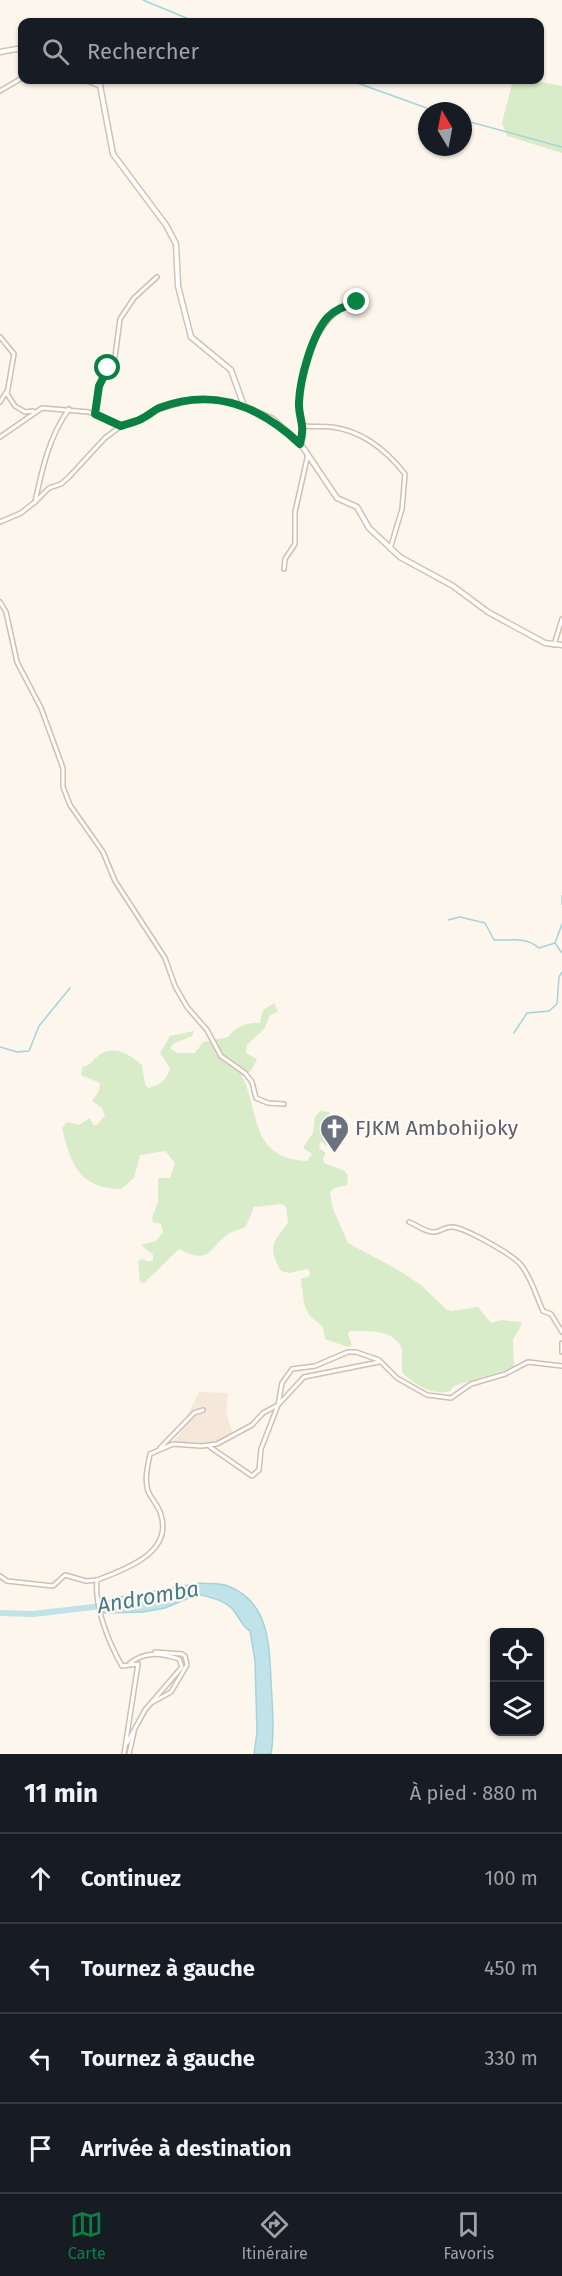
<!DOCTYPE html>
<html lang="fr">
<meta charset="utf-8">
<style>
:root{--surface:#171b24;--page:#242831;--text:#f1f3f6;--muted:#9ea1a6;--line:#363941;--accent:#0b8043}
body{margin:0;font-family:"Fira Sans",sans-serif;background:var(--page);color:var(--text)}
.controls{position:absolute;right:18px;bottom:18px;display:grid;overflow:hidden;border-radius:12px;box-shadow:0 2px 4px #0004}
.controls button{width:54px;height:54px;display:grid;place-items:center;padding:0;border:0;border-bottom:2px solid var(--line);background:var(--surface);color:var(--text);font:30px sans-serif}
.compass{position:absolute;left:418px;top:102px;width:54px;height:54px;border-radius:50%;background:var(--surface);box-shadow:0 2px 4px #0004;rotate:350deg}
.stop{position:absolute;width:18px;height:18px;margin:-14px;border:4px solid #0b8043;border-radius:50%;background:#fff}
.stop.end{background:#0b8043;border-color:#fff;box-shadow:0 2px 6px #0008}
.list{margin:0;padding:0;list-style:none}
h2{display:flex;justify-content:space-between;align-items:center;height:78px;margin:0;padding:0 24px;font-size:26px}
h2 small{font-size:20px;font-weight:400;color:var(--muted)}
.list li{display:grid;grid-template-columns:39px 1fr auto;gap:18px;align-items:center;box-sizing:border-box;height:90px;padding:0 24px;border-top:2px solid var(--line)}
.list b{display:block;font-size:22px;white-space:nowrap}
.list em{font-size:20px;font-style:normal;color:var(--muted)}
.icon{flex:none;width:33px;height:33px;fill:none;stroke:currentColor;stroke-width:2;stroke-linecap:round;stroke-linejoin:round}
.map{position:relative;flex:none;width:562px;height:1754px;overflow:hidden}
.search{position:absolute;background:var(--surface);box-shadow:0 2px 4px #0004;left:18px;right:18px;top:18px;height:66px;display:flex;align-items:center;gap:15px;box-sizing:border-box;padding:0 21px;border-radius:12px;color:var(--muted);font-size:22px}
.sheet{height:438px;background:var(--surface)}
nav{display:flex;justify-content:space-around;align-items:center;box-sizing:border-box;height:84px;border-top:2px solid var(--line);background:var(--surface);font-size:16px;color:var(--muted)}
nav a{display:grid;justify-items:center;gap:3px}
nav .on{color:var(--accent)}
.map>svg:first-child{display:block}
</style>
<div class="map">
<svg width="562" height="1754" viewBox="0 0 562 1754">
<rect width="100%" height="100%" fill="#fdf6ec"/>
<path fill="#f5e8da" d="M199,1392L228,1393L226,1412L234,1437L225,1443L205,1449L173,1442L187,1424L186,1418Z"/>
<g fill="#d8ecc9">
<path d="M513,80H530L562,86V153L507,136L502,123Z"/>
<path d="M274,1003L278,1012L270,1015L264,1029L247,1045L246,1053L257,1059L251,1071L242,1076C260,1111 249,1159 307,1161L312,1154L303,1148L313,1133L315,1117L320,1111L329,1112L336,1128L332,1141L326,1146L323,1142L320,1143L319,1148L326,1153L323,1158L324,1163L343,1170L348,1175L347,1185L334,1188L330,1192L333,1209L348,1243L400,1271L421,1285L446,1309L452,1311L478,1307L491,1323L501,1320L520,1322L522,1324L513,1340L514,1367L454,1386L450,1391C434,1397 412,1383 402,1372V1349C394,1329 368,1331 350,1331L348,1334L352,1345L348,1347L325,1339L323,1327L309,1315L304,1304L301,1279L309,1276L310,1272L307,1269L289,1273L281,1271C267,1247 273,1243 288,1223L286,1207L282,1204L254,1207L246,1226C241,1230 234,1230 228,1234C207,1250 211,1265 179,1249L144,1283L140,1282L138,1261L142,1259L149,1262L153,1260V1255L141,1245L156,1241L163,1232L161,1224L153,1222L152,1218L158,1202V1178H170L175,1163L165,1151L140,1155L134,1178L121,1189C79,1188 71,1165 62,1128L67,1122L79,1125L90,1118L93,1125H97L105,1116L102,1108L92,1101L99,1091L100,1083L81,1075L82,1067C91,1065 92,1061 98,1056C114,1044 129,1054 142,1065L145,1084L148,1088C159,1086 168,1079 170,1068L160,1053L170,1036L194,1031L192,1036L173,1044L170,1048L177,1053H195L203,1042L228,1037C237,1026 245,1023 260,1023L263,1010Z"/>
</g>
<path fill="#bfe3e8" stroke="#a5d3da" stroke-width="1.5" d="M200,1583C208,1584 220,1583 228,1586C269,1602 269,1643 271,1680C272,1705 275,1730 271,1754H254L257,1732L255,1660L250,1631C242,1626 240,1619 234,1611C226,1600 211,1598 198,1594L165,1608L143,1612L103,1613L102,1603L121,1597Z"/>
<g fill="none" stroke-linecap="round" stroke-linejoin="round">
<g stroke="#a5d3da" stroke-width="1.5">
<path d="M143,0L196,22"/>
<path d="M349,80L435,111"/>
<path d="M463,120L562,147"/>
<path d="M562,896V904"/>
<path d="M448,920L460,917L485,923L494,940C512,941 524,936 539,948L555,943"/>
<path d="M562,924L555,943L562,953"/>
<path d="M514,1033L527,1013L549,1011L557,1004L559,977L562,972"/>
<path d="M0,1047L17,1052L29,1051L39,1026L70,988"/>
</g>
<path stroke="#bfe3e8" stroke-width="6" d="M0,1613L33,1614L111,1605"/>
<defs>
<g id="street">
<path d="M85,80L100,86"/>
<path d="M0,91L22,78"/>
<path d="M0,337L14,354L7,394L15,406L25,412L33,411"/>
<path d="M0,402L7,391"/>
<path d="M95,414L99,386L115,357L120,319L134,298L157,277"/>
<path d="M304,426C313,427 323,426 332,427C362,431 387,451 405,474L402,509L390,549"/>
<path d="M0,437L42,408L89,412L121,426"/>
<path d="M300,443C306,422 298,418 299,402C302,365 318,308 361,301"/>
<path d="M35,502L49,488L61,484L69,477L105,438L121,426L139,421L158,409L192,400L210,399L244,406"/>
<path d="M0,522L21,513L35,502C42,470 49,436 69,409"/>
<path d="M284,569L285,559L295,544V512L308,454"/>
<path d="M0,602L6,612L17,662L41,708L63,768V787L70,805L103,852L115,881L165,958L175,986L187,1007L207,1030L221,1056L245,1073L252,1082L256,1098L268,1103L284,1104"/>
<path d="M554,645L562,619"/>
<path d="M409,1222C417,1225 426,1233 435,1232C442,1231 445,1226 453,1227C467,1229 512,1254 521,1265C532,1279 536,1296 543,1311L551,1314L562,1332"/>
<path d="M562,1343V1352"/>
<path d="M210,1447L252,1476L259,1470L261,1449L278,1405L304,1377L379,1362"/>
<path d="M160,1448L194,1413L203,1410"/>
<path d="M0,1576L7,1581L53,1586L65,1575L86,1581L97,1580"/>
<path d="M153,1702L171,1692L187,1665L185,1656L182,1654L155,1652"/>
<path d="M127,1743L145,1710L182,1667L179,1659C161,1653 146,1651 130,1663"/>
<path d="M124,1754L138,1664L122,1666C109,1643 94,1607 97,1580C124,1570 173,1553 161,1515C159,1506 151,1499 148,1491C144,1479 148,1465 150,1454L173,1444L201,1446L217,1444L252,1425L263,1413L278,1405L282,1383L292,1369L315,1366L348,1352H356L379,1360L397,1378L427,1395L451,1398L471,1384L505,1374L528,1362L562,1366"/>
<path d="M129,1754L134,1732"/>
</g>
<g id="secondary">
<path d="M0,52L22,48"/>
<path d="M99,80L113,154L166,225L176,244L178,286L191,337L231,370L244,406L273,419L300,443L337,498L357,507L369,528L400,557L453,586L488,612L545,643L562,645"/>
</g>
</defs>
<use href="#street" stroke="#d1beb0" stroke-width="6"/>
<use href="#secondary" stroke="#d6c0b0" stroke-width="7"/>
<use href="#street" stroke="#fff" stroke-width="3"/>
<use href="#secondary" stroke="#fff" stroke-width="4"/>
</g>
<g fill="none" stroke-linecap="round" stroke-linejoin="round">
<path stroke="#0b8043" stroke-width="8" d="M108,368L99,386L95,414L121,426C128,423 137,422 143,418C149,415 153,411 159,408C214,387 260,406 300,444C306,422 298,419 299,402C300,379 312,334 328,317C336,309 346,306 357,302"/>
</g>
<defs>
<symbol id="church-pin" viewBox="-11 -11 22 30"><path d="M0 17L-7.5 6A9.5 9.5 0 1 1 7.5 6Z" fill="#6b7280" stroke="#fffaf3"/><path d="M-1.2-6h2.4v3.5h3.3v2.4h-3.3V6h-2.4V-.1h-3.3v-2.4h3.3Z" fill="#fff"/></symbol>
</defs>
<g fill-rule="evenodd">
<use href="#church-pin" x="318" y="1112" width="33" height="45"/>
</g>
<g text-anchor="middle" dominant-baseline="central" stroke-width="4.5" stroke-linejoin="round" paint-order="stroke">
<g font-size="21" fill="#5b616d" stroke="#fffaf3" text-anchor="start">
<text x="355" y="1128">FJKM Ambohijoky</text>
</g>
<g font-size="22" font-style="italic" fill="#437c86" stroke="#fffaf3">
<text transform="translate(148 1597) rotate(-10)">Andromba</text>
</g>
</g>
</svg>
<div class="controls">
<button><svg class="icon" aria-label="locate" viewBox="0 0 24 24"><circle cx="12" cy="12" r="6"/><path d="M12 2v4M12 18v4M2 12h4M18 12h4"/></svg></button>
<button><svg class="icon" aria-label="layers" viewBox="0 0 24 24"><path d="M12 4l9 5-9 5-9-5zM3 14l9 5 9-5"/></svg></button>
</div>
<svg class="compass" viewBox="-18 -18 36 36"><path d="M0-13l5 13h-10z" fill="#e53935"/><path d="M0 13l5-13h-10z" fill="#9ea1a6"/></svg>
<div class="stop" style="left:108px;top:368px"></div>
<div class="stop end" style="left:357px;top:302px"></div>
<div class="search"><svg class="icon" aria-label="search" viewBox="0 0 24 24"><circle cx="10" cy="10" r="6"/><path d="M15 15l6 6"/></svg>Rechercher</div>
</div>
<section class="sheet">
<h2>11 min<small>À pied · 880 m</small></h2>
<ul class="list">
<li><svg class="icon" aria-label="ahead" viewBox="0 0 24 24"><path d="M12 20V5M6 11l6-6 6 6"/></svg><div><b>Continuez</b></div><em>100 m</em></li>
<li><svg class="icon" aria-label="left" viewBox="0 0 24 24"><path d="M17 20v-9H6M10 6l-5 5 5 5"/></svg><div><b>Tournez à gauche</b></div><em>450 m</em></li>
<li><svg class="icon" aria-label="left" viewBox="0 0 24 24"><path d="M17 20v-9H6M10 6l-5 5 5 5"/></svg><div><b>Tournez à gauche</b></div><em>330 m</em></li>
<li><svg class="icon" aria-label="arrive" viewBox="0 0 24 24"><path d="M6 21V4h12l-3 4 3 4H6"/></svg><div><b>Arrivée à destination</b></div></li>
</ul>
</section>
<nav>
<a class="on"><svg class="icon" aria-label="map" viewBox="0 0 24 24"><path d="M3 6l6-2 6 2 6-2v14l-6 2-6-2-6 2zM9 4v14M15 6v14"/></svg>Carte</a>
<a><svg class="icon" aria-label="directions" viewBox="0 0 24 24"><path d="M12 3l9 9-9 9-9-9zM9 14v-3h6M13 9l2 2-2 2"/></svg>Itinéraire</a>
<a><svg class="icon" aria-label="saved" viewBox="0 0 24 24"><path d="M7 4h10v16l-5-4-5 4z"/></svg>Favoris</a>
</nav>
